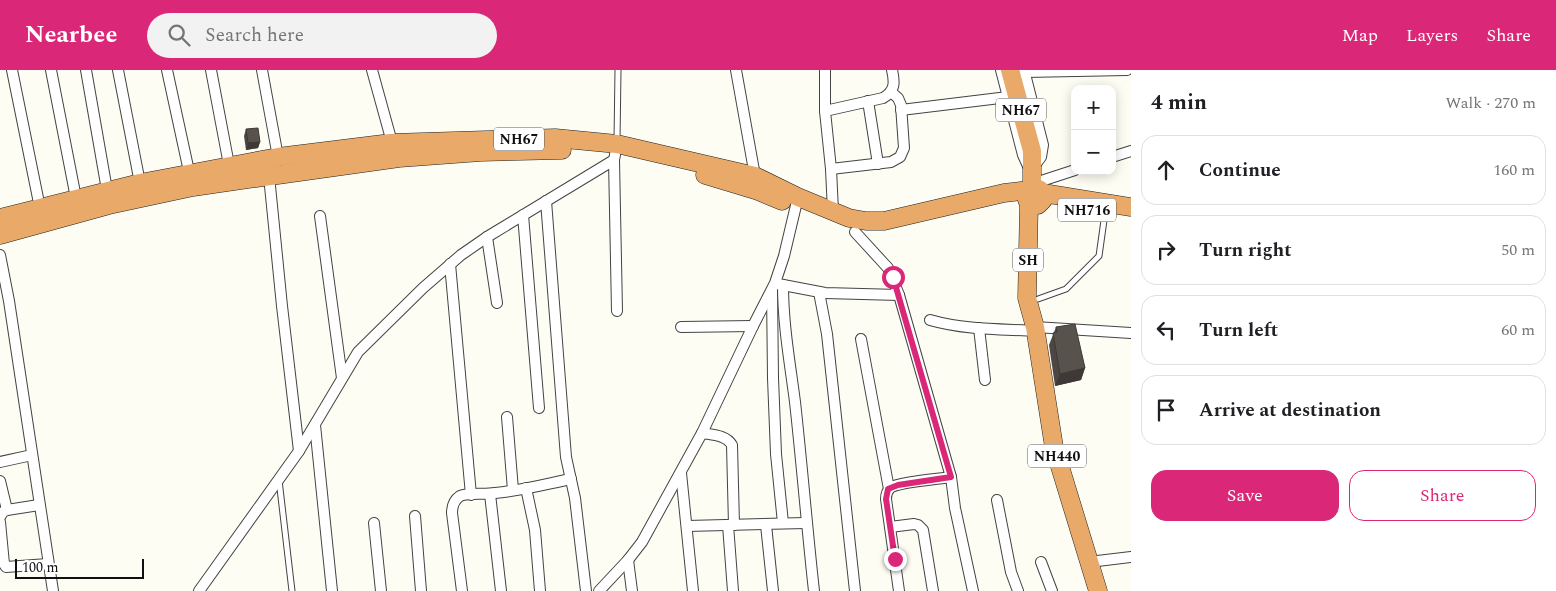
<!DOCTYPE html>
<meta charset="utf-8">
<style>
:root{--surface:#fff;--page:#f2f2f2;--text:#202124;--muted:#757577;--line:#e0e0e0;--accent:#db2777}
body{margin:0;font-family:Spectral,serif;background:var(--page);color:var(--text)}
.controls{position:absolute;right:15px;top:15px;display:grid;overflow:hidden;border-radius:10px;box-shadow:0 2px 12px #0003}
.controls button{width:45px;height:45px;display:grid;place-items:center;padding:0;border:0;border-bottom:1px solid var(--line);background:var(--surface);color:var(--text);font:25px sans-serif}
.scale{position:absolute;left:15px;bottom:12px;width:129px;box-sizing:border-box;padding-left:5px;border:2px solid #101010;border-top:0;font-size:14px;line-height:18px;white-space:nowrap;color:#101010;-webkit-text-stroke:4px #fff;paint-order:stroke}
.stop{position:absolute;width:15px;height:15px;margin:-11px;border:4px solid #db2777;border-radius:50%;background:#fff}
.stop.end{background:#db2777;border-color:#fff;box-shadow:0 1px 5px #0008}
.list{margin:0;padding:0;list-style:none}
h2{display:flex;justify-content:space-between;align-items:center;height:65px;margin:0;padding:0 20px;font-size:21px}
h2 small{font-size:16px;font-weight:400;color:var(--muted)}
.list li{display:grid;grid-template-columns:32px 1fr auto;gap:15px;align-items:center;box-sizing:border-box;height:70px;margin:0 10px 10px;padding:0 10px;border:1px solid var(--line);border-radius:15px}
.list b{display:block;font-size:19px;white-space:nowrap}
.list em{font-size:16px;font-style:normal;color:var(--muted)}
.actions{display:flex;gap:10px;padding:15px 20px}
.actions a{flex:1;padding:11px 0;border:1px solid var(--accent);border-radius:15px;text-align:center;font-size:18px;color:var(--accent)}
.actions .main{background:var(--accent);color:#fff}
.icon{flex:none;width:28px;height:28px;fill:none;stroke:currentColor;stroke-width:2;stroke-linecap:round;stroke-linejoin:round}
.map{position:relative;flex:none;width:1131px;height:521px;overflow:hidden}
header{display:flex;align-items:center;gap:30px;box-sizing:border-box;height:70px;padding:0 25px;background:var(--accent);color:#fff}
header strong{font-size:24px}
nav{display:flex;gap:28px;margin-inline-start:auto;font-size:18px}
.search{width:350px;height:45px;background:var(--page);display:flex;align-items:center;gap:12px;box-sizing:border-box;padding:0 18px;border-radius:28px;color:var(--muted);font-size:19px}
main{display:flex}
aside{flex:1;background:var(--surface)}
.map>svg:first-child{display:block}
</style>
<header>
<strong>Nearbee</strong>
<div class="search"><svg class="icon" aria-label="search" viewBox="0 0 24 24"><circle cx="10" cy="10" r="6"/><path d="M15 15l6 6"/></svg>Search here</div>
<nav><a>Map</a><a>Layers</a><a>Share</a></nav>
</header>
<main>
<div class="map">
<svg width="1131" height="521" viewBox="0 0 1131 521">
<rect width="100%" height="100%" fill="#fefdf4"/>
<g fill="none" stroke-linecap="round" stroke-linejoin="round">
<defs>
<g id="lane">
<path d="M617,71L618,0"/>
<path d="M1038,229L1066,219L1099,186L1106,136"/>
<path d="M279,410L292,521"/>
</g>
<g id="street">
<path d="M12,0L40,138"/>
<path d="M51,0L76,128"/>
<path d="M86,0L107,120"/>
<path d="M118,0L140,113"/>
<path d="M167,0L190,106"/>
<path d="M211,0L229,95"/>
<path d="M262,0L278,87"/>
<path d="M372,0L393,76"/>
<path d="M736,0L755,106"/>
<path d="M825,0V41L831,99L833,141"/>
<path d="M1001,0L1023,85L1028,96"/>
<path d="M1024,0L1043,75L1041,87L1032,99"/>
<path d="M1025,2L1127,0"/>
<path d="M868,31L878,94"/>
<path d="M901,40L1008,27"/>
<path d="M825,41L883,28C895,21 895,13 892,0"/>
<path d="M1112,87L1131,81"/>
<path d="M614,90L617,241"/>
<path d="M831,99L891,92L900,87L904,78L901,35L898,28L891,22"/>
<path d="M269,106L282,236L299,381"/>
<path d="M1032,114L1075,100"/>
<path d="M546,131L566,387L575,428L586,521"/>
<path d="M523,145L539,338"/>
<path d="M320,146L342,308"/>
<path d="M855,162L888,198L899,225L951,407L955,438L973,521"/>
<path d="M487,167L497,233"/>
<path d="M0,185L9,231L53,521"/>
<path d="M450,194L471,425"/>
<path d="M778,214L825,223L899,225"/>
<path d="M783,215C783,255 790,293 795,332C802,395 807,458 814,521"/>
<path d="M772,221L773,308L776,384L783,453"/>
<path d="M819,222L827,264L855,521"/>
<path d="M930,250C965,260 1000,259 1036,261"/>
<path d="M681,257L753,256"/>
<path d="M1035,257L1131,263"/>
<path d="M979,258L985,310"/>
<path d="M861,269L889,419"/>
<path d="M507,347L513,420"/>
<path d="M315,355L332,521"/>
<path d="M702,363C713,365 726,365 732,375L734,455"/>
<path d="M0,392L32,385"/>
<path d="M681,403L693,521"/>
<path d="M0,411L7,440"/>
<path d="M526,418L535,460L540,521"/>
<path d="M490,424L501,521"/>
<path d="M997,430L1011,502L1018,521"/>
<path d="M415,446L421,521"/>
<path d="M0,447L3,442L7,440L39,435"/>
<path d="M0,452L4,494L6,497L48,494"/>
<path d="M374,453L381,521"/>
<path d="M728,455L733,521"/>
<path d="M766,455L773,521"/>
<path d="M687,456L806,453"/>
<path d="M890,457L914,454L918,455L923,460L933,521"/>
<path d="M628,490L632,521"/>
<path d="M1041,492L1052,521"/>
<path d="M1089,492L1131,487"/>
<path d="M199,521L299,381L358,282L423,218L461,185L487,167L614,90L617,74"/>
<path d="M462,521L452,443C452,436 454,430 460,426C469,422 484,425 495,423C520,421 546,414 571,409"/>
<path d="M599,521L628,490L642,472L702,363L753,256L775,213L784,186L798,127"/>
<path d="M899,521L886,429C886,424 887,421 890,418C898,412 939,409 951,407"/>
</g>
<g id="highway">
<path d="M1010,0L1032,81V118"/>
<path d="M705,105L758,121L782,131"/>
<path d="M1043,123V130L1038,135H1032L1027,130C1026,118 1037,114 1043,123L1131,137"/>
<path d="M1029,133L1027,228L1035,257L1054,377L1098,521"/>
<path d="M0,148L140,113L278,87L391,73L555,68L617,74L755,106L798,127L849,148L866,151H884L1004,123L1029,120"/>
<path d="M0,165L109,135L193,117L256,108L399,88L481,82L562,80"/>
</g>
</defs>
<use href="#lane" stroke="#434343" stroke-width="7"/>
<use href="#street" stroke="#434343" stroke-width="12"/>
<use href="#highway" stroke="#212121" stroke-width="19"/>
<use href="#lane" stroke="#fff" stroke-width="5"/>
<use href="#street" stroke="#fff" stroke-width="10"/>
<use href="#highway" stroke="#e8a969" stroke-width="18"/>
</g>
<g fill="#4c4742">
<path d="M246,59L260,72L258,78L246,80L244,66Z"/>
<path d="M1056,257L1085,298L1081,310L1055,316L1049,275Z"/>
</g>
<g fill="#3e3936">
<path d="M260,72L258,78L246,80L248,73Z"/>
<path d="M1085,298L1081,310L1055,316L1060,304Z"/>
</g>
<g fill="#58524d" stroke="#3e3936">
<path d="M258,58L260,72L248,73L246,59Z"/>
<path d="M1075,254L1085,298L1060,304L1053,263L1057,262L1056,257Z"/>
</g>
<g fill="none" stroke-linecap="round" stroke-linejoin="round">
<path stroke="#db2777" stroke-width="6" d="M893,207L951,407L898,415L888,419L886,429L895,489"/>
</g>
<g text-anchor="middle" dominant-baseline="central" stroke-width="5" stroke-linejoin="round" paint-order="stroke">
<g fill="#fff" stroke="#585858" stroke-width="1">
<rect x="996" y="28.5" width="50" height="23" rx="4"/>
<rect x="494" y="57.5" width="50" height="23" rx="4"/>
<rect x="1058" y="128.5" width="58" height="23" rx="4"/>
<rect x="1013" y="178.5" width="30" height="23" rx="4"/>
<rect x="1028" y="374.5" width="58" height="23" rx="4"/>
</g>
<g font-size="14" font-weight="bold" fill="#101010">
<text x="1021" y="40">NH67</text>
<text x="519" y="69">NH67</text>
<text x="1087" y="140">NH716</text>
<text x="1028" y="190">SH</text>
<text x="1057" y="386">NH440</text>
</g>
</g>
</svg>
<div class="controls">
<button>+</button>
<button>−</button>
</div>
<div class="scale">100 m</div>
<div class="stop" style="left:893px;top:207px"></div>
<div class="stop end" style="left:895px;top:489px"></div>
</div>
<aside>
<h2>4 min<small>Walk · 270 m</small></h2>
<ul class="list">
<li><svg class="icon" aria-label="ahead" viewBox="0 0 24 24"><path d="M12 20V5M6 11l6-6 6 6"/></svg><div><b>Continue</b></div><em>160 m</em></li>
<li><svg class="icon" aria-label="right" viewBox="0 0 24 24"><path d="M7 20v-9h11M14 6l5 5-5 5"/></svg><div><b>Turn right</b></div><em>50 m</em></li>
<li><svg class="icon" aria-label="left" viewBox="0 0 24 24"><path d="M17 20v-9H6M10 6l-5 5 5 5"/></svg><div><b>Turn left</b></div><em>60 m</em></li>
<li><svg class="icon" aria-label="arrive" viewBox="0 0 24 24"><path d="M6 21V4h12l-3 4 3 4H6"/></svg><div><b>Arrive at destination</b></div></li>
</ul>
<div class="actions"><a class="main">Save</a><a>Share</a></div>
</aside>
</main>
